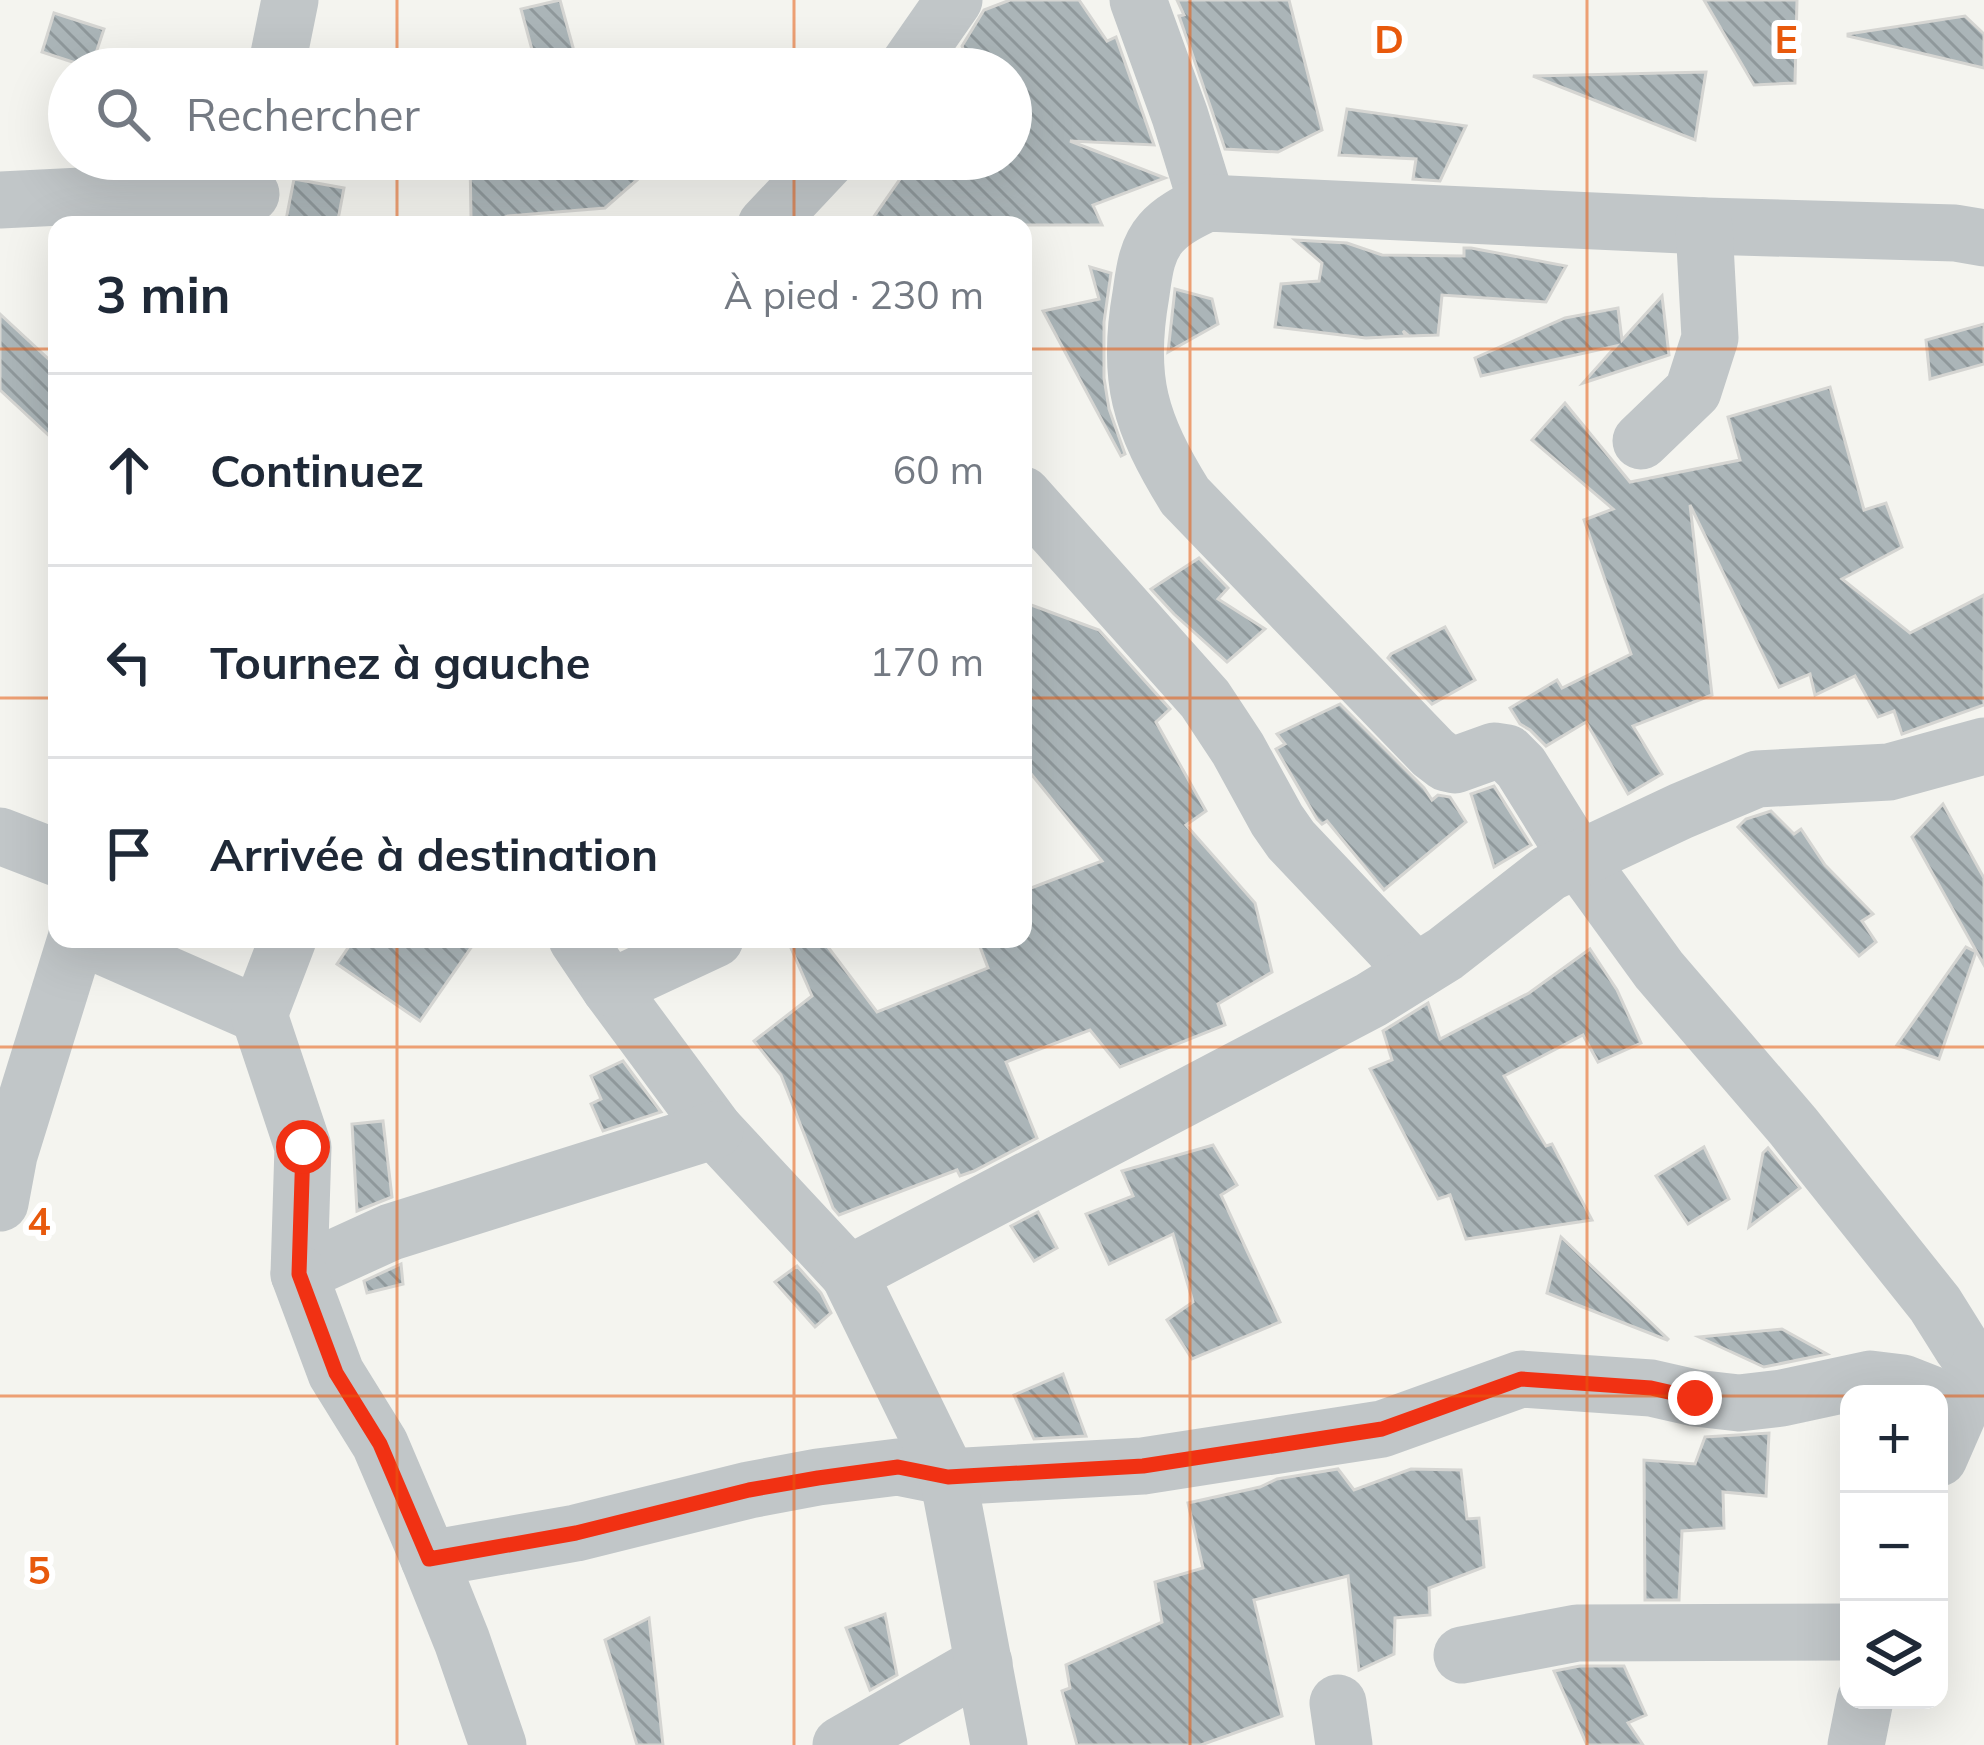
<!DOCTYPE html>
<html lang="fr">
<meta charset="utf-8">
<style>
:root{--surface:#fff;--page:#f6f6f7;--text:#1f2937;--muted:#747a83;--line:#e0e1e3}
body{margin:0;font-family:Mulish,sans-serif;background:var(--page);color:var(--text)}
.controls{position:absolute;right:36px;bottom:36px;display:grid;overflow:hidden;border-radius:24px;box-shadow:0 12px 48px #0002}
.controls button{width:108px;height:108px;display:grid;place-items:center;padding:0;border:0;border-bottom:3px solid var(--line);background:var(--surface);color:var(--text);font:60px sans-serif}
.stop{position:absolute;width:36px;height:36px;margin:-27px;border:9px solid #f13113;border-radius:50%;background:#fff}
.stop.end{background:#f13113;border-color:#fff;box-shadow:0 3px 12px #0008}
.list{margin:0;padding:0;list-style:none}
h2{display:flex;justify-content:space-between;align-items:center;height:156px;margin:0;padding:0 48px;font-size:51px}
h2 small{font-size:39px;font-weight:400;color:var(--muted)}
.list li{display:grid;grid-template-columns:78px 1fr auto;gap:36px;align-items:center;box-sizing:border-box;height:192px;padding:0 48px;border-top:3px solid var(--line)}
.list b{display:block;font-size:45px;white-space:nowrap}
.list em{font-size:39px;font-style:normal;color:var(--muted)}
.icon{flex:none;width:66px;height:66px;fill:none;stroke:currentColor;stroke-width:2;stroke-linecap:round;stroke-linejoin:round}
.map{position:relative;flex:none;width:1984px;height:1745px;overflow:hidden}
.search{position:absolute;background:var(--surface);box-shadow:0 12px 48px #0002;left:48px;top:48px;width:984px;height:132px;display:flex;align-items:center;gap:30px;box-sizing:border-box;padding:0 42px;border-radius:66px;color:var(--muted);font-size:45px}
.panel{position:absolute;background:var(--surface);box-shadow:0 12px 48px #0002;left:48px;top:216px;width:984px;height:732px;border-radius:24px}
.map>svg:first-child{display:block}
</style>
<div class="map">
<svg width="1984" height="1745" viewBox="0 0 1984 1745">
<defs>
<pattern id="building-back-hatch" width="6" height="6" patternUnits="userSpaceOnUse" patternTransform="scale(3)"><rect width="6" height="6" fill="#abb5b8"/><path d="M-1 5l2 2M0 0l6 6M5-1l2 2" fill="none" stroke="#8f989b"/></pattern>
</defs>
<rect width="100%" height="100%" fill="#f4f4ef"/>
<g fill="url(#building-back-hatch)" stroke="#d5d5d2" stroke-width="3">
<path d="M560,0L574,51L535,61L521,9Z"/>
<path d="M1010,0H1079L1107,41L1116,37L1154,145L1070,141L1165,178L1093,205L1102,225H868L914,159H1011V69H972L962,46L984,10Z"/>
<path d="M1177,0H1289L1322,130L1278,152L1225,149L1179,16L1184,15Z"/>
<path d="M1704,0H1797L1795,83L1754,85Z"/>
<path d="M54,13L104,29L91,68L42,52Z"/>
<path d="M1965,16L1984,34V68L1848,36V34Z"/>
<path d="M1706,72L1695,140L1533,76Z"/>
<path d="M1347,109L1466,126L1440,181L1413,179L1416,159L1339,155Z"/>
<path d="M470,159H619L637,180L605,208L508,216L497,220L471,218Z"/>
<path d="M294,179L344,188L337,225H285Z"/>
<path d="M1295,240L1347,243L1382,255L1464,256V248H1471L1566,266L1546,302L1442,295L1438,335L1409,336L1403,331L1406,336L1366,338L1275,327L1281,284L1319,281L1322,263Z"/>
<path d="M1090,267L1111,273L1104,322V378L1109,409L1125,454L1121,456L1043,311L1099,299Z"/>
<path d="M1175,289L1212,299L1218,324L1168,352Z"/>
<path d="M1662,296L1669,355L1583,383L1616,346L1481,376L1475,358L1565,318L1618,308L1622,340Z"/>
<path d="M0,314L57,367V443L0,390Z"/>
<path d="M1984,324V364L1930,379L1926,340Z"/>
<path d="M1830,387L1864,510L1886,503L1902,547L1842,579L1910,633L1984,595V705L1902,734L1894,711L1878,717L1855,676L1815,695L1810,674L1779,687L1690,505L1712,695L1633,726L1662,774L1628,794L1586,722L1546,746L1530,730L1520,724L1510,708L1557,680L1562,688L1631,654L1584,520L1613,509L1532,440L1565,403L1630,482L1740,460L1728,417Z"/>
<path d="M1199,558L1228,588L1218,599L1265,629L1227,662L1174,614L1151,589Z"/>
<path d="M1023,602L1099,630L1170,709L1156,722L1206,811L1186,825L1255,903L1272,972L1218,1004L1225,1025L1120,1067L1090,1030L1006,1062L1037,1138L974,1171L960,1176L957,1170L839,1215L833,1208L781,1075L754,1041L812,996L787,939H822L877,1012L988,968L977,939H1023V891L1102,861L1023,764Z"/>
<path d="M1445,627L1475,680L1432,704L1388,658L1391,654Z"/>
<path d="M1340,704L1424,788L1432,800L1438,795L1450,797L1466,822L1384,890L1327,821L1322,824L1317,819L1276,749L1285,744L1277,734Z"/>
<path d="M1494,786L1531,845L1494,867L1471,794Z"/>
<path d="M1943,804L1984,878V965L1912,837Z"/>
<path d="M1771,811L1794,834L1801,829L1825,865L1873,914L1862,921L1876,942L1859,956L1738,827L1746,819Z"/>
<path d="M354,939H477L420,1021L337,964Z"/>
<path d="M1966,947L1976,952L1939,1059L1897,1045Z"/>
<path d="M1590,949L1617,990L1641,1043L1598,1062L1583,1035L1504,1076L1546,1146L1552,1144L1592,1220L1466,1239L1450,1195L1438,1199L1370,1069L1392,1060L1383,1031L1428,1003L1440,1039L1529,993Z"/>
<path d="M623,1061L661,1112L603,1131L591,1104L601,1099L591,1076Z"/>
<path d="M383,1121L392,1197L357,1211L352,1124Z"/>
<path d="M1213,1145L1237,1185L1221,1195L1280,1322L1192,1359L1167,1320L1193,1302L1173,1234L1109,1264L1086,1214L1133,1196L1122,1171Z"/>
<path d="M1704,1147L1729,1199L1688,1224L1656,1176Z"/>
<path d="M1768,1148L1800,1188L1749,1227L1763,1153Z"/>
<path d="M1038,1212L1057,1248L1034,1261L1011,1226Z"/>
<path d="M1561,1237L1668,1339L1667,1340L1547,1293Z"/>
<path d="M401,1264L403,1284L367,1293L364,1281Z"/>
<path d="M797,1266L821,1293L831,1313L815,1327L775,1282Z"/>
<path d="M1782,1329L1827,1354L1764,1367L1699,1337Z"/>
<path d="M1063,1374L1086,1436L1034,1439L1014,1395Z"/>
<path d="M1769,1433L1766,1496L1723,1492L1724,1528L1682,1531L1679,1600H1645L1644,1460L1695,1464L1705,1437Z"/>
<path d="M1338,1469L1354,1490L1411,1469L1461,1470L1467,1519L1479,1518L1484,1567L1429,1588L1430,1615L1395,1618L1394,1654L1359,1670L1348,1576L1254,1600L1282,1716L1201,1745H1077L1062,1691L1070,1688L1066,1665L1162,1622L1155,1582L1203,1568L1188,1503L1260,1487L1277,1479Z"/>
<path d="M885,1614L897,1675L870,1690L846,1628Z"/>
<path d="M649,1618L663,1745H637L605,1640Z"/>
<path d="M1580,1666H1624L1646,1715L1628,1723L1643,1745H1587L1554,1671Z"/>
</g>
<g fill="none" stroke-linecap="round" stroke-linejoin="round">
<g stroke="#c1c6c8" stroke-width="57">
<path d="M1138,0L1180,116L1207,203"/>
<path d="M276,69L290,0"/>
<path d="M906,69L954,0"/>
<path d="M0,200L182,191L251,194"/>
<path d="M766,225L828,159"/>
<path d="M1984,238L1955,233L1704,226L1207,203C1191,211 1173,219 1161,233C1146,250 1144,273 1141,294C1126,379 1140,423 1185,496L1433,753L1446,763L1455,765L1494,751L1507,753L1521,767L1579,860L1659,970L1793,1126L1935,1304L1962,1347L1977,1368L1984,1372"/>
<path d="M1641,441L1693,391L1710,338L1704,226"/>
<path d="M1023,495L1205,699L1238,749L1277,820L1291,840L1416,972"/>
<path d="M0,836L57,858"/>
<path d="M86,939L259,1015L288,939"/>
<path d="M577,939L610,988L715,1130L849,1274"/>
<path d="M610,988L715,939"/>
<path d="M259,1015L303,1147L299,1274L391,1232L715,1130"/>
<path d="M0,1203L9,1155L76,939"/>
<path d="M299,1274L336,1373L380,1444L429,1559"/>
<path d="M1939,1458L1982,1359"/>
<path d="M1462,1655L1577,1633L1849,1632"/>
<path d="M1338,1703L1344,1745"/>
<path d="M498,1745L462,1641L429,1559L576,1533L749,1490L818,1477L898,1467L948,1477L1143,1466L1382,1429L1521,1379L1651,1388L1695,1398L1739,1403L1782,1398L1870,1379L1903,1383L1931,1394"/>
<path d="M841,1745L984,1663"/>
<path d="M999,1745L948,1477L849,1274L1371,1000L1445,954L1549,873L1681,811L1757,779L1889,772L1984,746"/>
<path d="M1856,1745L1865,1700"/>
</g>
</g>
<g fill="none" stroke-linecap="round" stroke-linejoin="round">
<path stroke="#f13113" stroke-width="15" d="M303,1147L299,1274L336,1373L380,1444L429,1559L576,1533L749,1490L818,1478L898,1467L948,1477L1143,1466L1382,1429L1521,1379L1651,1388L1695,1398"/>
</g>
<path fill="none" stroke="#e8590c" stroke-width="3" stroke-opacity="0.55" d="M397,0V69M794,0V69M1190,0V1745M1587,0V1745M397,159V225M794,159V225M0,349H57M1023,349H1984M0,698H57M1023,698H1984M397,939V1745M794,939V1745M0,1047H1984M0,1396H1849M1939,1396H1984"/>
<g font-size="39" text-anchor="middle" font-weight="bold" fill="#e8590c" stroke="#fff" stroke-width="12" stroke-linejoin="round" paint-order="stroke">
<text x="1389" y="53">D</text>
<text x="1786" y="53">E</text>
<text x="39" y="1235">4</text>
<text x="39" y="1584">5</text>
</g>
</svg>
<div class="controls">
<button>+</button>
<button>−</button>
<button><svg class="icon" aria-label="layers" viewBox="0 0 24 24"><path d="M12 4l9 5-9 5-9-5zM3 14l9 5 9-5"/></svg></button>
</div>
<div class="stop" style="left:303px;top:1147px"></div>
<div class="stop end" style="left:1695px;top:1398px"></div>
<div class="search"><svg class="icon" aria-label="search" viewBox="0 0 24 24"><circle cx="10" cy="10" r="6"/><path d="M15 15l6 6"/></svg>Rechercher</div>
<section class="panel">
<h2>3 min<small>À pied · 230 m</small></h2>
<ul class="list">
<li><svg class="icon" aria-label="ahead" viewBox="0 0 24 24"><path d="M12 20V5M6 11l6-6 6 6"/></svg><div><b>Continuez</b></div><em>60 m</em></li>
<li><svg class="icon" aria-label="left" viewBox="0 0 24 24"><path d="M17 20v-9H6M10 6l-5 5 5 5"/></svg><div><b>Tournez à gauche</b></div><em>170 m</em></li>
<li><svg class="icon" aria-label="arrive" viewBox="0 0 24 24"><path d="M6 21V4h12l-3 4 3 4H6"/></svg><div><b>Arrivée à destination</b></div></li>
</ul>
</section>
</div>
